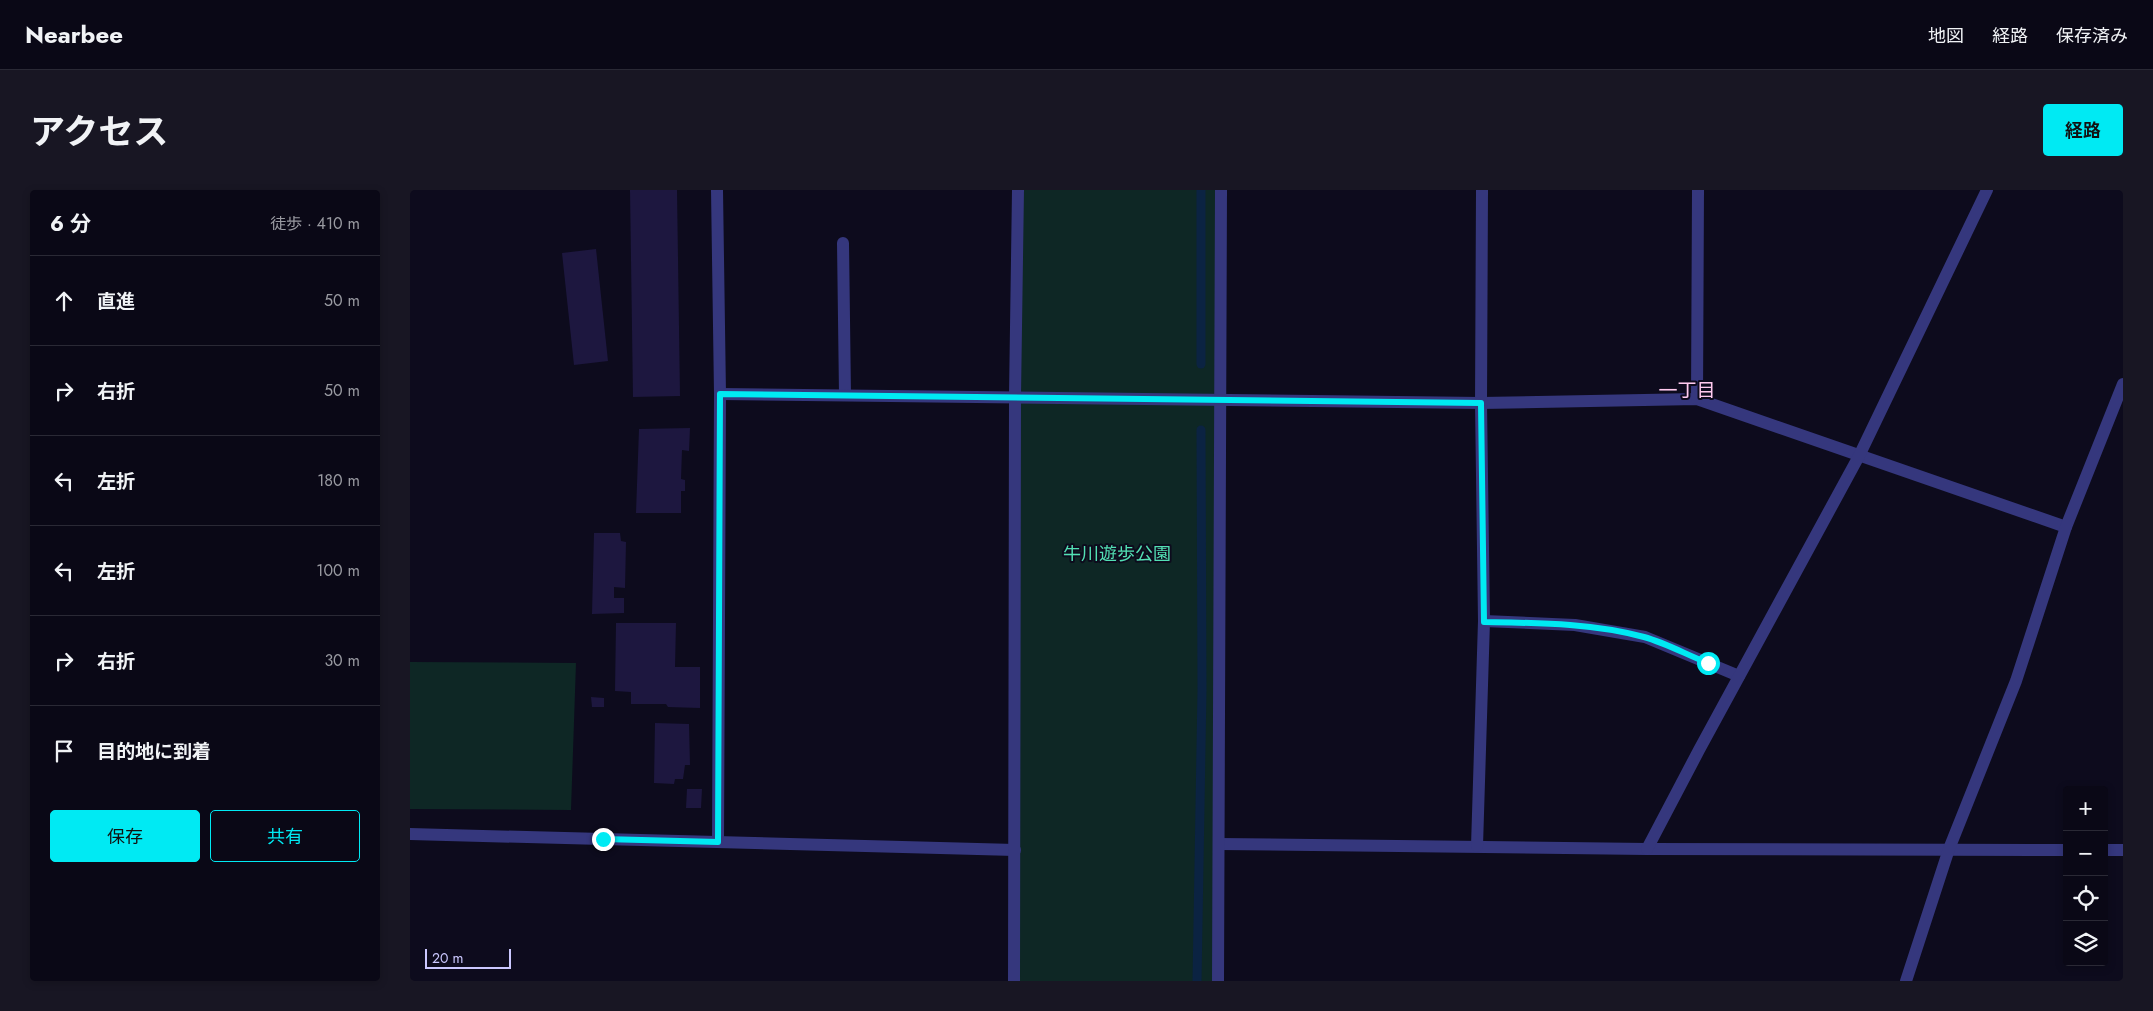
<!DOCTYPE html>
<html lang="ja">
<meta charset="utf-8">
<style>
:root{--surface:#0a0816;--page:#181623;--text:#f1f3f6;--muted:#999aa1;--line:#2a2935;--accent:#00eaf3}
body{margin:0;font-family:Jost,"Noto Sans JP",sans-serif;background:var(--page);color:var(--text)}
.controls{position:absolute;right:15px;bottom:15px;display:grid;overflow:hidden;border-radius:5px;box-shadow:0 2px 8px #0003}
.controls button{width:45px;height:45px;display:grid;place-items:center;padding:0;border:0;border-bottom:1px solid var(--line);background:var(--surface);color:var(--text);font:25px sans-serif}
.scale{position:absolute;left:15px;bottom:12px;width:86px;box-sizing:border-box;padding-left:5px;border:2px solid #cbc8ff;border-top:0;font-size:14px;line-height:18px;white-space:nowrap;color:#cbc8ff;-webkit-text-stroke:4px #0d0b1d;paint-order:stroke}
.stop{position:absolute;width:15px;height:15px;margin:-11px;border:4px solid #00eaf3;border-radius:50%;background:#fff}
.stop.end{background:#00eaf3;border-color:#fff;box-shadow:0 1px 5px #0008}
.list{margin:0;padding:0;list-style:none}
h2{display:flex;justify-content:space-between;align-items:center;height:65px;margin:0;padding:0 20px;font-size:21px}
h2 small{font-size:16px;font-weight:400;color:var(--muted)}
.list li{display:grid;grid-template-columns:32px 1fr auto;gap:15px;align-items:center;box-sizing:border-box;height:90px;padding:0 20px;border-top:1px solid var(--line)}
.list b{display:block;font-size:19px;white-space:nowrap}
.list em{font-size:16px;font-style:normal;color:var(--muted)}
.actions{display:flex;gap:10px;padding:15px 20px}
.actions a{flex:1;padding:11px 0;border:1px solid var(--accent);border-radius:5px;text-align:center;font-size:18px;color:var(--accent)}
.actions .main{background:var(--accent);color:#111}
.icon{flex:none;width:28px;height:28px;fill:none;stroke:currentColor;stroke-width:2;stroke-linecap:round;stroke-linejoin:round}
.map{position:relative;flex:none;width:1713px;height:791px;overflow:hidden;border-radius:5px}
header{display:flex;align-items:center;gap:30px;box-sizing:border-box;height:70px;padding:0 25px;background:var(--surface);border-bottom:1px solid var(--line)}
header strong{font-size:24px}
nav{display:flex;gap:28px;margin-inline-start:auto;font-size:18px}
.intro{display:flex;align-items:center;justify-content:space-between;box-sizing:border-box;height:120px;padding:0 30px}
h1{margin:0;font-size:35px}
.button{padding:12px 22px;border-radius:5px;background:var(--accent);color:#111;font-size:18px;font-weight:700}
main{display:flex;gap:30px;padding:0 30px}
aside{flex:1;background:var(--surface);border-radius:5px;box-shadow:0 2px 8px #0003}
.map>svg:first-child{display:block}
</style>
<header>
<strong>Nearbee</strong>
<nav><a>地図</a><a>経路</a><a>保存済み</a></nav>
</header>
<div class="intro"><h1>アクセス</h1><a class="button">経路</a></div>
<main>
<aside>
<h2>6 分<small>徒歩 · 410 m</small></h2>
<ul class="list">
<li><svg class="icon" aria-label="ahead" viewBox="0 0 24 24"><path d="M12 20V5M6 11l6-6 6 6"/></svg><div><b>直進</b></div><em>50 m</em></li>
<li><svg class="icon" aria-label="right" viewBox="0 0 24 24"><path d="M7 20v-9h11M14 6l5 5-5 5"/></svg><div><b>右折</b></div><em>50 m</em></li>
<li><svg class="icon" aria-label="left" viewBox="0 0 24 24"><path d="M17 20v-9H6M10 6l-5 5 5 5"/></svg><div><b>左折</b></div><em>180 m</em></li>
<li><svg class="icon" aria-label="left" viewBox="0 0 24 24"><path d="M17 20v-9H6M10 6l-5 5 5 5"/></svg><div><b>左折</b></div><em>100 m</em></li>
<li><svg class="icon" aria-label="right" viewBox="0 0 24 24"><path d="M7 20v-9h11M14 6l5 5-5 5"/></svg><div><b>右折</b></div><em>30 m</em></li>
<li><svg class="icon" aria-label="arrive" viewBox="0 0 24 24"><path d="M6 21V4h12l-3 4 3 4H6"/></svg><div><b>目的地に到着</b></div></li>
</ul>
<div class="actions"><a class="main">保存</a><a>共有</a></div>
</aside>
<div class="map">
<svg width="1713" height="791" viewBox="0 0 1713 791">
<rect width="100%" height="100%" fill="#0d0b1d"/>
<g fill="#0e2725">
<path d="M608,0H811L807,791H604Z"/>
<path d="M0,472L166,473L161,620L0,619Z"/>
</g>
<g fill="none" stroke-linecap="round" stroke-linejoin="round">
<g stroke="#0b2342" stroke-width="9">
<path d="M791,0V174"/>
<path d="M787,791L792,500L791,240"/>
</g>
</g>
<g fill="#1d173f">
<path d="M220,0H267L270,206L223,207Z"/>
<path d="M186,59L198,171L164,175L152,63Z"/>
<path d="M280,238L279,261L272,260L271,289L275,290V301H271V323H226L229,239Z"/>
<path d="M184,343H210L211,351L216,352L215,398L204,397V408H214V423L182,424Z"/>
<path d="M206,433H266L265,477H290V518L258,517L256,514H221V502L205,501Z"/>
<path d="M181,507L194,508V517H182Z"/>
<path d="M245,533L279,534L280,575H275L273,589H265L264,594L244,593Z"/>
<path d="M277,599H292L291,618H276Z"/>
</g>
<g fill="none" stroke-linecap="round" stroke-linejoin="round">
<g stroke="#35377d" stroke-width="12">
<path d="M307,0L310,204L308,652"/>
<path d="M433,53L435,205"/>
<path d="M310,204L1071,213L1287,209L1656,337"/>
<path d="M1287,209L1288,0"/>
<path d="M1074,431L1165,435L1235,447L1329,486"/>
<path d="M0,644L605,660"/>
<path d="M809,654L1237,659L1657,660"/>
<path d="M1067,656L1074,431L1071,213L1072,0"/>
<path d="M1237,659L1289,560L1449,266L1577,0"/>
<path d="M1694,660H1713"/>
<path d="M604,791L605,206L608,0"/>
<path d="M808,791L811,0"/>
</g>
<path stroke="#35377d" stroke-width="12" d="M1496,791L1539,659L1606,491L1656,337L1713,194"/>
</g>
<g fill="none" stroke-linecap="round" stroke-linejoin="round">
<path stroke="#00eaf3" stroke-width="6" d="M193,649L308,652L310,204L1071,213L1074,432C1128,433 1182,433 1234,447C1256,453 1277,465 1298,473"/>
</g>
<g text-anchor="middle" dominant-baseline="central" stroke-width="4" stroke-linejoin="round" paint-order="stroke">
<g font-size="18" fill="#53e0b4" stroke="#0d0b1d">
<text x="707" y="364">牛川遊歩公園</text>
</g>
<g font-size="19" fill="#ffcaef" stroke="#0d0b1d">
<text x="1277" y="200">一丁目</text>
</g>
</g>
</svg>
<div class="controls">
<button>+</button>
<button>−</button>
<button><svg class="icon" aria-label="locate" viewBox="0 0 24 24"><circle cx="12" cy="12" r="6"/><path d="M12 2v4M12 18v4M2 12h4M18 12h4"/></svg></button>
<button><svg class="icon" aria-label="layers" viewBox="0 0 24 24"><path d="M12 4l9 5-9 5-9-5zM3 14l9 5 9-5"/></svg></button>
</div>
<div class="scale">20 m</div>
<div class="stop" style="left:1298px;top:473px"></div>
<div class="stop end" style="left:193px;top:649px"></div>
</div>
</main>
